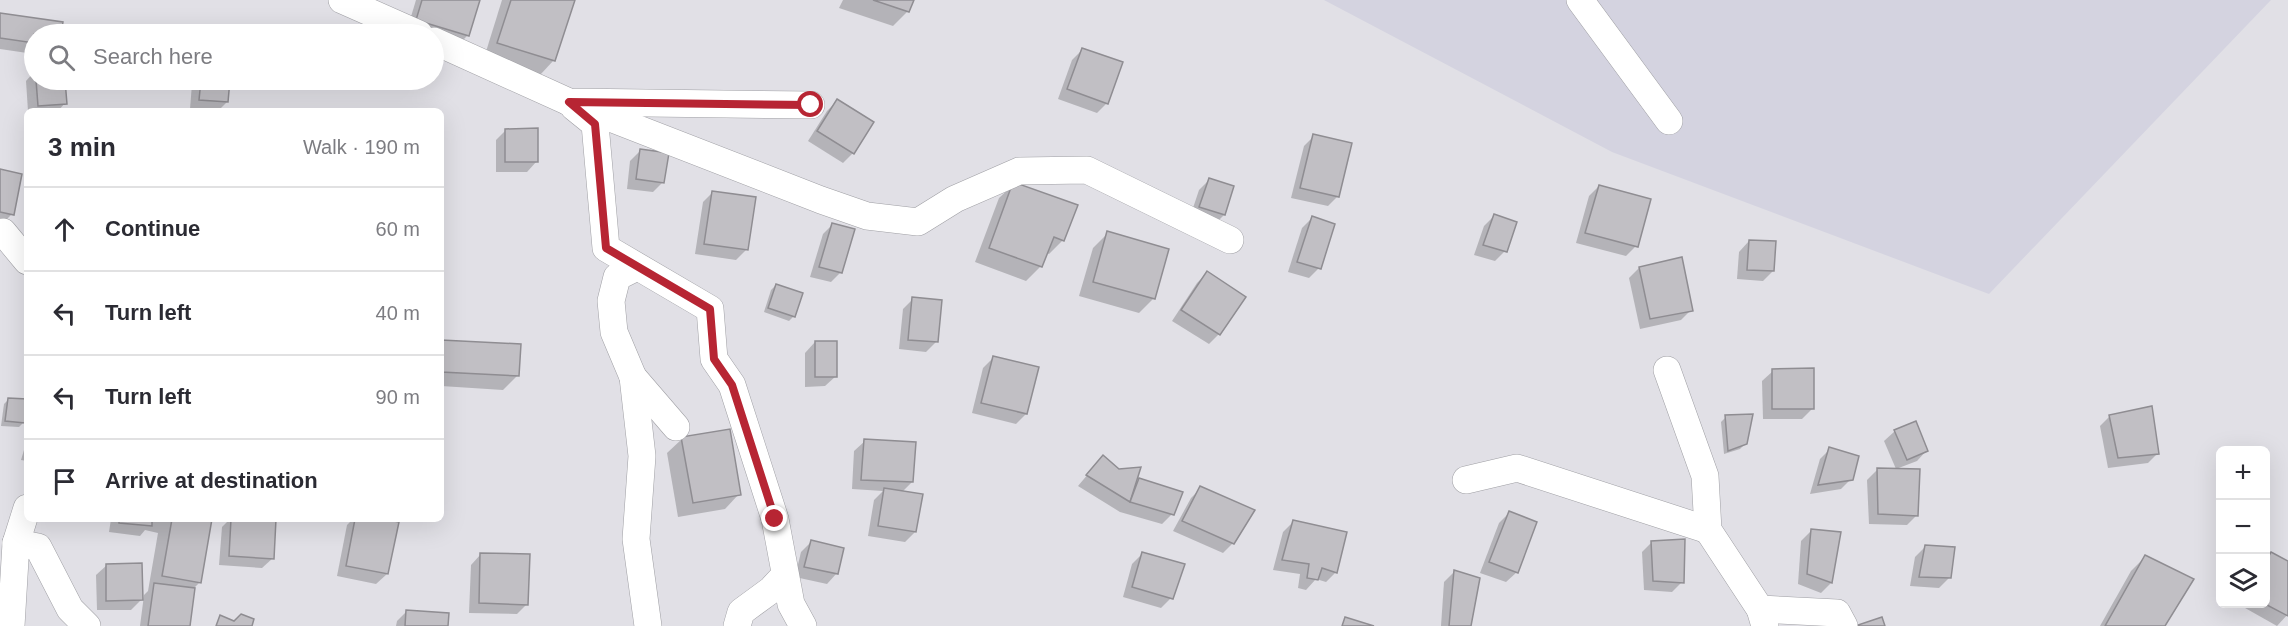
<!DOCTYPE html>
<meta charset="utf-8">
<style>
:root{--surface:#fff;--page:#f2f2f3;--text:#2b2b33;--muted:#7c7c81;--line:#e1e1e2}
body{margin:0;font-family:Arial,sans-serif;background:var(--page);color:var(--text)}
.controls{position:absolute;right:18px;bottom:18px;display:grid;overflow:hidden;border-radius:9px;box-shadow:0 6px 24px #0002}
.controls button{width:54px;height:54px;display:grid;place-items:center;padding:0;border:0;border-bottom:2px solid var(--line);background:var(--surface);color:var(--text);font:30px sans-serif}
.stop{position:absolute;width:18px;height:18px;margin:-14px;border:4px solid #b72533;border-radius:50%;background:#fff}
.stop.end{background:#b72533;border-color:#fff;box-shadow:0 2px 6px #0008}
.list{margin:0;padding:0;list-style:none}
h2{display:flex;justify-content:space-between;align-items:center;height:78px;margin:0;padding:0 24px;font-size:26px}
h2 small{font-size:20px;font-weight:400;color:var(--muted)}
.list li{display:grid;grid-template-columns:39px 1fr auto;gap:18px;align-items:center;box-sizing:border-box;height:84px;padding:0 24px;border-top:2px solid var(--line)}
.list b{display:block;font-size:22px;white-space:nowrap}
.list em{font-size:20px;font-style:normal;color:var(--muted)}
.icon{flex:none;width:33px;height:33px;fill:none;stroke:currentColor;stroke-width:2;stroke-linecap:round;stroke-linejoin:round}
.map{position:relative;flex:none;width:2288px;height:626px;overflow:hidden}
.search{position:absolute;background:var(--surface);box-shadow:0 6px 24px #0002;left:24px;top:24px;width:420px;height:66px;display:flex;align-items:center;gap:15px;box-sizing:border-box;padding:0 21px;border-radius:33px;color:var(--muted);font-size:22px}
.panel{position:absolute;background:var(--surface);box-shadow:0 6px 24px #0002;left:24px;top:108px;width:420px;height:414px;border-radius:9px}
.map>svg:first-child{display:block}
</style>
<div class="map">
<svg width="2288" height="626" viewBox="0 0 2288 626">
<rect width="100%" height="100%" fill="#e1e0e6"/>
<path fill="#d4d3e0" d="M1324,0H2271L1989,294L1612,152Z"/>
<g fill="#0003">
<path d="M416,0H479L468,35L458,45L407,30Z"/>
<path d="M502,0H573L554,60L540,75L484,58Z"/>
<path d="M843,0H913L908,11L893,26L839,8Z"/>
<path d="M0,15L61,23L60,34H34V54L0,49Z"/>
<path d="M1082,50L1107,103L1097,113L1058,99L1072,60Z"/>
<path d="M34,72V80H63L65,103L58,111H28L26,81Z"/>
<path d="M196,80H229L227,102L218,111L190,109L192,84Z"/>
<path d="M837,101L853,153L843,163L808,141L827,111Z"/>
<path d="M506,130L537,161L527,172H496V140Z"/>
<path d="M1314,136L1338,196L1328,206L1291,198L1304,146Z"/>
<path d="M640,151L663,182L653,192L627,189L630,161Z"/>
<path d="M0,171L12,214L2,224H0Z"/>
<path d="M1209,180L1224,215L1214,225L1190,217L1199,190Z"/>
<path d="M1014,184L1063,240L1049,254L1046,253L1041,266L1026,281L975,262L999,198Z"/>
<path d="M1599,186L1636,246L1626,256L1576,243L1589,196Z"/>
<path d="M713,192L746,250L736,260L695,254L703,202Z"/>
<path d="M1494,216L1505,251L1495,261L1474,255L1484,226Z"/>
<path d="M1312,218L1319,268L1309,278L1288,272L1302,228Z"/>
<path d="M833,224L841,272L831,282L810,277L823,234Z"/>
<path d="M1108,233L1154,298L1139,313L1079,296L1093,248Z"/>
<path d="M1749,241L1773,271L1763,281L1737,279L1739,252Z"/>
<path d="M1639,268L1691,310L1681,320L1640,329L1629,278Z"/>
<path d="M1207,273L1219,334L1209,344L1172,321L1197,283Z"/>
<path d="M776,285L794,316L789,321L764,312L771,290Z"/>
<path d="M913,299L936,342L926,352L899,349L903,309Z"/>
<path d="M441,341L518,375L503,390L441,386Z"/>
<path d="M815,342L836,376L825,386L805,387V353Z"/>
<path d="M993,358L1026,414L1016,424L972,413L983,368Z"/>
<path d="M1773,371L1812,409L1802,419H1763L1762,381Z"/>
<path d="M9,399L24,422L19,427L1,426L4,404Z"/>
<path d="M2110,416L2158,453L2148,463L2108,468L2100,426Z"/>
<path d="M1726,417L1746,443L1740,449L1724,454L1721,422Z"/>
<path d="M1895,431L1927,450L1917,461L1896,469L1884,441Z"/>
<path d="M682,439L739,494L725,509L678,517L667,453Z"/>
<path d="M27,440V461L21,460Z"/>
<path d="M865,441L912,482L902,492L915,532L905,542L868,536L874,500L883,491L852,489L854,451Z"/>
<path d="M1830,449L1851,479L1841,489L1810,494L1820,459Z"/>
<path d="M1094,467L1134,485L1140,480L1172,514L1162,524L1120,512L1078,486Z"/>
<path d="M1877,470L1917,515L1907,525L1869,524L1867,480Z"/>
<path d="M1201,488L1233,543L1223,553L1173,531L1191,498Z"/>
<path d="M1509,513L1517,572L1506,582L1480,573L1499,523Z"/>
<path d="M111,519H210L199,583L194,588L189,626H140L144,595L148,591L158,533L145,530L140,536L109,532Z"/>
<path d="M230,519H275L273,558L262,568L219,565L222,527Z"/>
<path d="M353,519H377L387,574L376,584L337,576L347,525Z"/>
<path d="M1293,522L1336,572L1326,582L1316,579L1306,590L1298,588L1300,574L1273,570L1283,532Z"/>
<path d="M1811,531L1839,534L1831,583L1821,593L1798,584L1801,541Z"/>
<path d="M811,542L837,573L827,584L795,577L801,552Z"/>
<path d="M1652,542L1682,582L1672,592L1644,590L1642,552Z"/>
<path d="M1925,547L1950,577L1939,588L1910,586L1915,557Z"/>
<path d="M481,554L527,604L517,614L469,613L471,565Z"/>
<path d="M1142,554L1171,598L1161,608L1123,597L1132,564Z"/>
<path d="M2272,554L2288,563V614L2277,626L2238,604H2266V560Z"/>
<path d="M2145,557L2164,626H2100L2131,571Z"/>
<path d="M107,565L141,600L131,610H97L96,575Z"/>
<path d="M1454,572L1470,626H1441L1444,582Z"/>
<path d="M407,611L447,626H396L397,621Z"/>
</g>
<g fill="#c1bfc4" stroke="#8f8d92" stroke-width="1.5">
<path d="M422,0H480L469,36L416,20Z"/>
<path d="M511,0H575L555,61L497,43Z"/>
<path d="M873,0H914L909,12Z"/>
<path d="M0,13L63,22L61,34H34V43L0,38Z"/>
<path d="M1082,48L1123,62L1108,104L1067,89Z"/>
<path d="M36,80H65L67,104L38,106Z"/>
<path d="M201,80H230L228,102L199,100Z"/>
<path d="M837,99L874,122L854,154L817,131Z"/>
<path d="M538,128V162H505V129Z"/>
<path d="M1313,134L1352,143L1339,197L1300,188Z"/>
<path d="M640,149L669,153L664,183L636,179Z"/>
<path d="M0,169L22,174L14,215L0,212Z"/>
<path d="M1209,178L1234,186L1225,215L1199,207Z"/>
<path d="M1013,182L1078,205L1064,241L1054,237L1042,267L989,248Z"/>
<path d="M1599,185L1651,199L1638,247L1585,233Z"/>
<path d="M712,191L756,197L748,250L704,244Z"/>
<path d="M1494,214L1517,222L1507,252L1483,245Z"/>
<path d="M1312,216L1335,224L1321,269L1297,262Z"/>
<path d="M832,223L855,229L842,273L819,267Z"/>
<path d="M1107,231L1169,249L1155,299L1093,282Z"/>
<path d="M1749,240L1776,241L1774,271L1747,270Z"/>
<path d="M1682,257L1693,311L1650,319L1639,267Z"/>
<path d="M1207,271L1246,297L1220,335L1181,310Z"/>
<path d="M776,284L803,293L795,317L768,308Z"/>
<path d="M912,297L942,300L938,342L908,340Z"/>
<path d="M441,340L521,344L519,376L441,372Z"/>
<rect x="815" y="341" width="22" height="36"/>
<path d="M993,356L1039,367L1027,414L981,403Z"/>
<path d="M1814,368V409H1772V369Z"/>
<path d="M8,398L27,399L25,423L5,421Z"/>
<path d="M2152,406L2159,454L2118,458L2109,415Z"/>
<path d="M1753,414L1747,444L1728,451L1725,415Z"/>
<path d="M1916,421L1928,451L1907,460L1894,430Z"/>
<path d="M730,429L741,495L693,503L681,437Z"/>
<path d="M864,439L916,442L913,482L861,480Z"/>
<path d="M1829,447L1859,456L1853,480L1818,485Z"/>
<path d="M1103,455L1119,469L1141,467L1130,502L1086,475Z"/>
<path d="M1877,468L1920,469L1918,516L1878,514Z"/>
<path d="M1139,478L1183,492L1174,515L1130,502Z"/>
<path d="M1200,486L1255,510L1234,544L1182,521Z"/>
<path d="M884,488L923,494L916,532L878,526Z"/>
<path d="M1509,511L1537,522L1518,573L1489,562Z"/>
<path d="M119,519H152V526L119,523Z"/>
<path d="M172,519H212L201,583L162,576Z"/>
<path d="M231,519H276L274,559L229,556Z"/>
<path d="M355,519H384L399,522L388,574L346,566Z"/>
<path d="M1293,520L1347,532L1337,573L1322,568L1318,580L1307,578L1309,564L1282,560Z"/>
<path d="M1811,529L1841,532L1832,583L1807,574Z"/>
<path d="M1685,539L1684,583L1653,581L1651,541Z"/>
<path d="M811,540L844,548L838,574L804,567Z"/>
<path d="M1925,545L1955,547L1951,578L1919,577Z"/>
<path d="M1142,552L1185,564L1173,599L1132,587Z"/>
<path d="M2271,552L2288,561V616L2265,604L2266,562Z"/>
<path d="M480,553L530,554L528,605L479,603Z"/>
<path d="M2145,555L2194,579L2165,626H2105Z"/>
<path d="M142,563L143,600L106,601V564Z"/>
<path d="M1454,570L1480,578L1471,626H1449Z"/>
<path d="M154,583L195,588L190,626H148Z"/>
<path d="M406,610L449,613L448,626H405Z"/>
<path d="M241,614L254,619L252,626H216L220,615L234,621Z"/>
<path d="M1345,617L1374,626H1342Z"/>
<path d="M1882,617L1885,626H1858V625Z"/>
</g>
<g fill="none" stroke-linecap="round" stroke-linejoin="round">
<defs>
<g id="minor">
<path d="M342,0L419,34"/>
<path d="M1580,0L1669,121"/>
<path d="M434,41L569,102L811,105"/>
<path d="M569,102L821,200L867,216L918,222L955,199L1019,171L1087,170L1230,240"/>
<path d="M574,107L595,124L606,248L710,309L714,359L732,385L775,519L791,604L803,626"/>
<path d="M3,232L27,261"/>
<path d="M637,267L617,277L611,301L614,332L633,377L642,456L636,539L648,626"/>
<path d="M1667,370L1705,476L1708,530L1760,609L1765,626"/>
<path d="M633,377L676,427"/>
<path d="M1466,480L1517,468L1708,530"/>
<path d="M27,508L16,543L38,547L70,609L87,626"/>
<path d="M1760,609L1837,613L1844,626"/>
<path d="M11,626L16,543"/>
<path d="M737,626L741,612L771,590L785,575"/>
</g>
</defs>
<use href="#minor" stroke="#9f9fa4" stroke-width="28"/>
<use href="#minor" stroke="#fff" stroke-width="27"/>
</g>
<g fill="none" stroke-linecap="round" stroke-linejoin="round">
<path stroke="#b72533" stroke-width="8" d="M775,519L732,385L714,359L710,309L606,248L595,124L569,102L811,105"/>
</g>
</svg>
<div class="controls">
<button>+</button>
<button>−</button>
<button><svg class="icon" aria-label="layers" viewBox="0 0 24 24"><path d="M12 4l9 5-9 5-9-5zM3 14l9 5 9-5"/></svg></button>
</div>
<div class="stop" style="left:811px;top:105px"></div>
<div class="stop end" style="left:775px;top:519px"></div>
<div class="search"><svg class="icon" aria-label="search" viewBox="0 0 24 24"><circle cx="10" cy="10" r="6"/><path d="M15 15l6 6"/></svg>Search here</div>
<section class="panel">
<h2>3 min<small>Walk · 190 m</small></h2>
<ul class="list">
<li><svg class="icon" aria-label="ahead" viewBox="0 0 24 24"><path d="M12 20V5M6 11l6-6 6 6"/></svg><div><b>Continue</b></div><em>60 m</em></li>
<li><svg class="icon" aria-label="left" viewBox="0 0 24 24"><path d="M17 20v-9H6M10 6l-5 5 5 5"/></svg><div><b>Turn left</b></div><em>40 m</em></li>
<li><svg class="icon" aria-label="left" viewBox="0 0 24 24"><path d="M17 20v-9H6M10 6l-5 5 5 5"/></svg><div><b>Turn left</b></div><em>90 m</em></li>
<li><svg class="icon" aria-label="arrive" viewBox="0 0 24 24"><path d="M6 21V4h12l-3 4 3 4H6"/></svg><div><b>Arrive at destination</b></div></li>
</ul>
</section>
</div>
